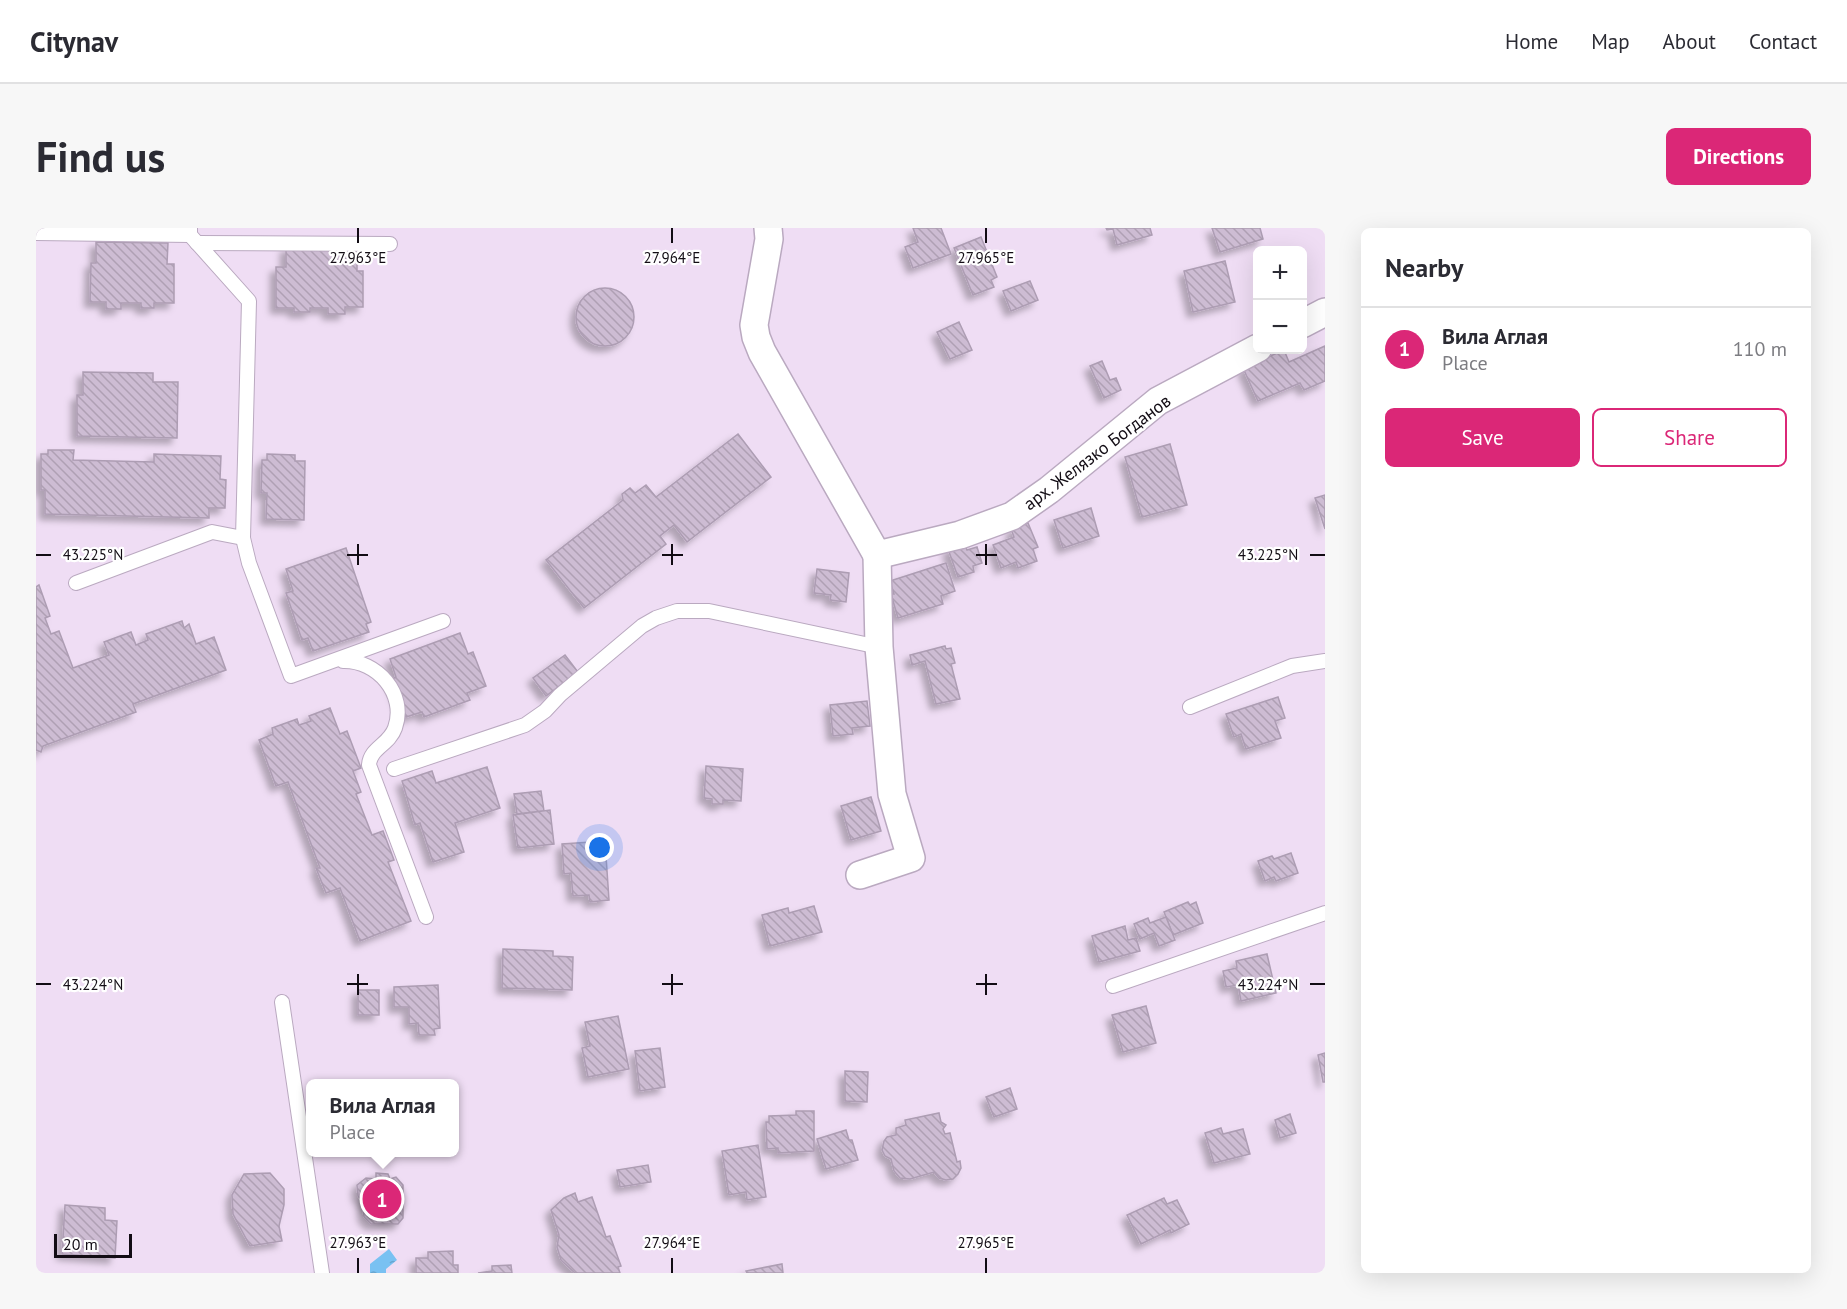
<!DOCTYPE html>
<meta charset="utf-8">
<style>
:root{--surface:#fff;--page:#f7f7f7;--text:#2b2b33;--muted:#7c7c81;--line:#e1e1e2;--accent:#db2777}
body{margin:0;font-family:"PT Sans",sans-serif;background:var(--page);color:var(--text)}
.controls{position:absolute;right:18px;top:18px;display:grid;overflow:hidden;border-radius:9px;box-shadow:0 6px 24px #0002}
.controls button{width:54px;height:54px;display:grid;place-items:center;padding:0;border:0;border-bottom:2px solid var(--line);background:var(--surface);color:var(--text);font:30px sans-serif}
.scale{position:absolute;left:18px;bottom:15px;width:78px;box-sizing:border-box;padding-left:6px;border:3px solid #120c14;border-top:0;font-size:16px;line-height:21px;white-space:nowrap;color:#120c14;-webkit-text-stroke:4px #fff;paint-order:stroke}
.you{position:absolute;left:564px;top:620px;width:21px;height:21px;margin:-15px;border:4px solid #fff;border-radius:50%;background:#1a73e8;box-shadow:0 0 0 9px #1a73e833}
.badge{display:grid;place-items:center;width:39px;height:39px;border-radius:50%;background:var(--accent);color:#fff;font-size:20px;font-weight:700}
.pin{position:absolute;translate:-50% -50%;border:3px solid #fff;box-shadow:0 2px 6px #0006}
.popup{position:absolute;left:270px;top:851px;width:153px;height:78px;box-sizing:border-box;display:grid;place-content:center;border-radius:9px;background:var(--surface);filter:drop-shadow(0 2px 4px #0005);font-size:20px;white-space:nowrap;color:var(--muted)}
.popup b{font-size:22px;color:var(--text)}
.popup::after{content:'';position:absolute;left:50%;top:100%;margin-left:-12px;border:12px solid transparent;border-top-color:var(--surface)}
.list{margin:0;padding:0;list-style:none}
h2{display:flex;justify-content:space-between;align-items:center;height:78px;margin:0;padding:0 24px;font-size:26px}
h2 small{font-size:20px;font-weight:400;color:var(--muted)}
.list li{display:grid;grid-template-columns:39px 1fr auto;gap:18px;align-items:center;box-sizing:border-box;height:84px;padding:0 24px;border-top:2px solid var(--line)}
.list b{display:block;font-size:22px;white-space:nowrap}
.list p{margin:0;font-size:20px;white-space:nowrap;color:var(--muted)}
.list em{font-size:20px;font-style:normal;color:var(--muted)}
.actions{display:flex;gap:12px;padding:18px 24px}
.actions a{flex:1;padding:14px 0;border:2px solid var(--accent);border-radius:9px;text-align:center;font-size:21px;color:var(--accent)}
.actions .main{background:var(--accent);color:#fff}
.map{position:relative;flex:none;width:1289px;height:1045px;overflow:hidden;border-radius:9px}
header{display:flex;align-items:center;gap:36px;box-sizing:border-box;height:84px;padding:0 30px;background:var(--surface);border-bottom:2px solid var(--line)}
header strong{font-size:28px}
nav{display:flex;gap:33px;margin-inline-start:auto;font-size:21px}
.intro{display:flex;align-items:center;justify-content:space-between;box-sizing:border-box;height:144px;padding:0 36px}
h1{margin:0;font-size:42px}
.button{padding:15px 27px;border-radius:9px;background:var(--accent);color:#fff;font-size:21px;font-weight:700}
main{display:flex;gap:36px;padding:0 36px}
aside{flex:1;background:var(--surface);border-radius:9px;box-shadow:0 6px 24px #0002}
.map>svg:first-child{display:block}
</style>
<header>
<strong>Citynav</strong>
<nav><a>Home</a><a>Map</a><a>About</a><a>Contact</a></nav>
</header>
<div class="intro"><h1>Find us</h1><a class="button">Directions</a></div>
<main>
<div class="map">
<svg width="1289" height="1045" viewBox="0 0 1289 1045">
<defs>
<pattern id="water-ripples" width="26" height="14" patternUnits="userSpaceOnUse" patternTransform="scale(1.5)"><rect width="26" height="14" fill="#79c1f2"/><path d="M2 4q2-2 4 0t4 0M15 11q2-2 4 0t4 0" fill="none" stroke="#68a5cf"/></pattern>
<pattern id="building-back-hatch" width="6" height="6" patternUnits="userSpaceOnUse" patternTransform="scale(1.5)"><rect width="6" height="6" fill="#cdbcd3"/><path d="M-1 5l2 2M0 0l6 6M5-1l2 2" fill="none" stroke="#afa0b4"/></pattern>
<filter id="shadow"><feDropShadow dx="-5.5" dy="5.5" stdDeviation="3" flood-color="#0004"/></filter>
</defs>
<rect width="100%" height="100%" fill="#efddf4"/>
<path fill="url(#water-ripples)" d="M353,1021L361,1032L350,1041V1045H334V1036Z"/>
<g fill="url(#building-back-hatch)" stroke="#ad9db3" stroke-width="1.5" filter="url(#shadow)">
<path d="M877,0H905L915,26L877,40L869,19L882,14Z"/>
<path d="M1070,0H1114L1116,7L1081,17L1077,1L1071,2Z"/>
<path d="M1176,0H1224L1227,11L1184,24Z"/>
<path d="M945,9L961,49L955,52L958,59L937,67L918,20Z"/>
<path d="M60,14L132,15L131,36H138V75H118V80H105V75H85V81H70V74H54L55,35H60Z"/>
<path d="M250,19H321V43H327V79H309V86H292V80H274V84H258V80H240V39H250Z"/>
<path d="M1189,33L1199,74L1157,84L1148,43Z"/>
<path d="M994,53L1002,72L975,83L967,63Z"/>
<circle cx="569" cy="89" r="29"/>
<path d="M923,94L936,122L914,131L901,104Z"/>
<path d="M1289,118V153L1268,162L1264,155L1222,173L1207,140L1248,122L1253,134Z"/>
<path d="M1066,133L1074,152L1080,150L1085,162L1068,170L1054,138Z"/>
<path d="M47,144L117,145V154H142L141,210L41,208V167H47Z"/>
<path d="M702,206L735,249L651,314L638,297L624,308L630,316L548,380L510,332L587,272L586,266L594,260L599,265L610,257L620,269Z"/>
<path d="M1134,216L1151,277L1106,289L1089,229Z"/>
<path d="M12,222H38L37,232L118,234V226L185,228L184,251L190,252L189,280H173V290L9,286V262H5V226H12Z"/>
<path d="M231,226L259,227V233H269L268,292L230,291L231,265H225L226,232H231Z"/>
<path d="M1289,267V301L1279,270Z"/>
<path d="M1055,280L1063,308L1027,320L1018,292Z"/>
<path d="M992,295L1002,319L997,321L1001,333L982,340L980,334L965,340L957,317L978,309L975,301Z"/>
<path d="M928,315L931,322L941,319L946,335L937,338L938,344L922,349L912,321Z"/>
<path d="M310,320L335,394L330,396L333,404L277,423L272,410L266,412L250,365L257,363L250,341Z"/>
<path d="M910,335L919,363L905,368L907,376L862,390L855,366H858L854,353Z"/>
<path d="M781,341L813,345L810,374L794,372L795,367L778,365Z"/>
<path d="M3,357L14,388L9,390L15,406L23,403L37,440L73,427L68,414L95,404L100,417L112,412L110,406L146,393L148,400L153,396L160,416L178,409L190,442L97,476L100,484L7,518L5,524L0,522V359Z"/>
<path d="M424,405L432,426L437,424L450,458L431,465L434,472L388,489L386,484L370,489L356,451L360,449L354,431Z"/>
<path d="M909,418L910,421L915,420L919,435L915,436L924,471L900,476L889,433L876,437L874,427Z"/>
<path d="M529,427L542,444L510,468L497,450Z"/>
<path d="M1242,469L1249,490L1239,493L1245,510L1210,521L1205,506L1198,509L1190,486Z"/>
<path d="M831,473L834,498L816,500L817,506L797,508L794,477Z"/>
<path d="M294,480L304,506L311,503L325,540L317,543L325,564L320,566L336,607L347,603L358,632L352,634L375,693L324,713L304,660L290,665L280,640H284L252,554L240,558L223,512L237,506L236,500L261,491L263,497L275,493L273,488Z"/>
<path d="M670,538L707,541L705,573L687,572V576H676V571L668,570Z"/>
<path d="M451,539L464,580L419,595L428,624L397,634L384,595L379,597L366,553L396,543L400,555Z"/>
<path d="M505,563L508,583L481,586L478,566Z"/>
<path d="M835,569L845,603L815,612L805,578Z"/>
<path d="M514,582L518,616L482,620L477,587Z"/>
<path d="M569,613L573,672L554,674L553,667L537,668L535,645L528,646L526,616Z"/>
<path d="M1255,625L1262,645L1240,653L1238,649L1229,653L1222,633L1236,628L1238,631Z"/>
<path d="M1152,674L1154,677L1160,674L1167,695L1137,707L1128,684Z"/>
<path d="M778,678L786,704L734,718L726,687L752,680L753,685Z"/>
<path d="M1130,689L1139,712L1123,718L1118,705L1104,711L1098,696L1112,690L1114,695Z"/>
<path d="M1089,698L1092,712L1100,710L1104,723L1063,734L1056,708Z"/>
<path d="M467,721L517,723V728L537,729L536,762L466,760Z"/>
<path d="M1231,726L1240,765L1205,773L1202,757L1190,759L1187,743L1201,740L1200,733Z"/>
<path d="M402,757L404,800L398,801L399,807H383L382,795L373,796V779H358V759Z"/>
<rect x="322" y="762" width="21" height="25"/>
<path d="M1110,778L1120,815L1087,824L1076,787Z"/>
<path d="M582,788L593,841L552,849L546,820L554,818L549,794Z"/>
<path d="M624,820L629,859L604,863L599,823Z"/>
<path d="M1289,825V854H1287L1282,827Z"/>
<path d="M809,843L832,844L831,874L809,873Z"/>
<path d="M974,860L981,881L958,889L950,869Z"/>
<path d="M760,883H778V923L742,925V920L731,921L730,894H733V888L760,887Z"/>
<path d="M903,885L905,894L910,897L907,901L909,906L914,905L921,934L924,933L925,940L922,946L917,951L910,952L903,950L898,944L874,951L864,950L858,943L855,931L849,928L846,922L848,913L851,909L860,907V900L870,897L869,892Z"/>
<path d="M1254,886L1260,905L1244,910L1239,892Z"/>
<path d="M1185,900L1187,906L1207,901L1214,926L1178,935L1169,905Z"/>
<path d="M810,902L813,912H816L822,932L790,941L781,911Z"/>
<path d="M722,917L730,969L711,972L710,964L693,967L686,923Z"/>
<path d="M612,937L615,954L584,959L581,942Z"/>
<path d="M234,945L248,961V977L243,998L246,1013L214,1018L197,986L196,967L208,946Z"/>
<path d="M340,945L352,946L354,951L360,949L367,957V990L362,996H335L328,989L326,973L322,968L321,957L330,950L340,951Z"/>
<path d="M539,965L542,974L556,969L570,1009L574,1008L585,1038L582,1039L584,1045H539L525,1032L521,1019L523,1007L515,982L528,970Z"/>
<path d="M1128,970L1131,976L1141,972L1153,996L1135,1005L1134,1002L1105,1016L1091,987Z"/>
<path d="M29,977L69,980V992L81,993L79,1030L26,1026Z"/>
<path d="M417,1023V1037H422V1045H380V1030H392V1024Z"/>
<path d="M746,1036L747,1045H711L710,1043Z"/>
<path d="M475,1037L476,1045H442L456,1043V1038Z"/>
</g>
<g fill="none" stroke-linecap="round" stroke-linejoin="round">
<defs>
<g id="service">
<path d="M154,0V7L213,73L207,310L213,335L255,448L407,393"/>
<path d="M0,5L154,7"/>
<path d="M161,15L354,16"/>
<path d="M40,355L176,304L207,310"/>
<path d="M307,433C341,432 371,466 359,500C353,517 334,520 333,537L390,689"/>
<path d="M1154,479L1256,438L1289,433"/>
<path d="M358,541L489,497L509,483L524,467L606,398L620,390L641,383H673L843,419"/>
<path d="M1077,758L1289,685"/>
<path d="M246,774L286,1045"/>
</g>
<g id="minor">
<path d="M732,0L733,11L718,97L720,109L726,124L841,327L924,307L976,288L1013,262L1122,173L1222,120"/>
<path d="M1266,96L1289,84"/>
<path d="M824,647L875,630L856,566L843,419L841,327"/>
</g>
</defs>
<use href="#service" stroke="#baa9c0" stroke-width="16"/>
<use href="#minor" stroke="#baa9c0" stroke-width="30"/>
<use href="#service" stroke="#fff" stroke-width="14"/>
<use href="#minor" stroke="#fff" stroke-width="27"/>
</g>
<path fill="none" stroke="#120c14" stroke-width="2" d="M322,0V15M636,0V15M950,0V15M322,316V337M636,316V337M950,316V337M0,327H15M311,327H332M626,327H647M940,327H961M1274,327H1289M322,746V767M636,746V767M950,746V767M0,756H15M311,756H332M626,756H647M940,756H961M1274,756H1289M322,1030V1045M636,1030V1045M950,1030V1045"/>
<g text-anchor="middle" dominant-baseline="central" stroke-width="4.5" stroke-linejoin="round" paint-order="stroke">
<g font-size="18" fill="#120c14" stroke="#fff">
<text transform="translate(1061 224) rotate(-37)">арх. Желязко Богданов</text>
</g>
</g>
<g font-size="15" text-anchor="middle" fill="#120c14" stroke="#fff" stroke-width="4.5" stroke-linejoin="round" paint-order="stroke">
<text x="322" y="35">27.963°E</text>
<text x="636" y="35">27.964°E</text>
<text x="950" y="35">27.965°E</text>
<text x="57" y="332">43.225°N</text>
<text x="1232" y="332">43.225°N</text>
<text x="57" y="762">43.224°N</text>
<text x="1232" y="762">43.224°N</text>
<text x="322" y="1020">27.963°E</text>
<text x="636" y="1020">27.964°E</text>
<text x="950" y="1020">27.965°E</text>
</g>
</svg>
<div class="controls">
<button>+</button>
<button>−</button>
</div>
<div class="scale">20 m</div>
<div class="you"></div>
<div class="pin badge" style="left:346px;top:971px">1</div>
<div class="popup"><b>Вила Аглая</b>Place</div>
</div>
<aside>
<h2>Nearby<small></small></h2>
<ul class="list">
<li><span class="badge">1</span><div><b>Вила Аглая</b><p>Place</p></div><em>110 m</em></li>
</ul>
<div class="actions"><a class="main">Save</a><a>Share</a></div>
</aside>
</main>
